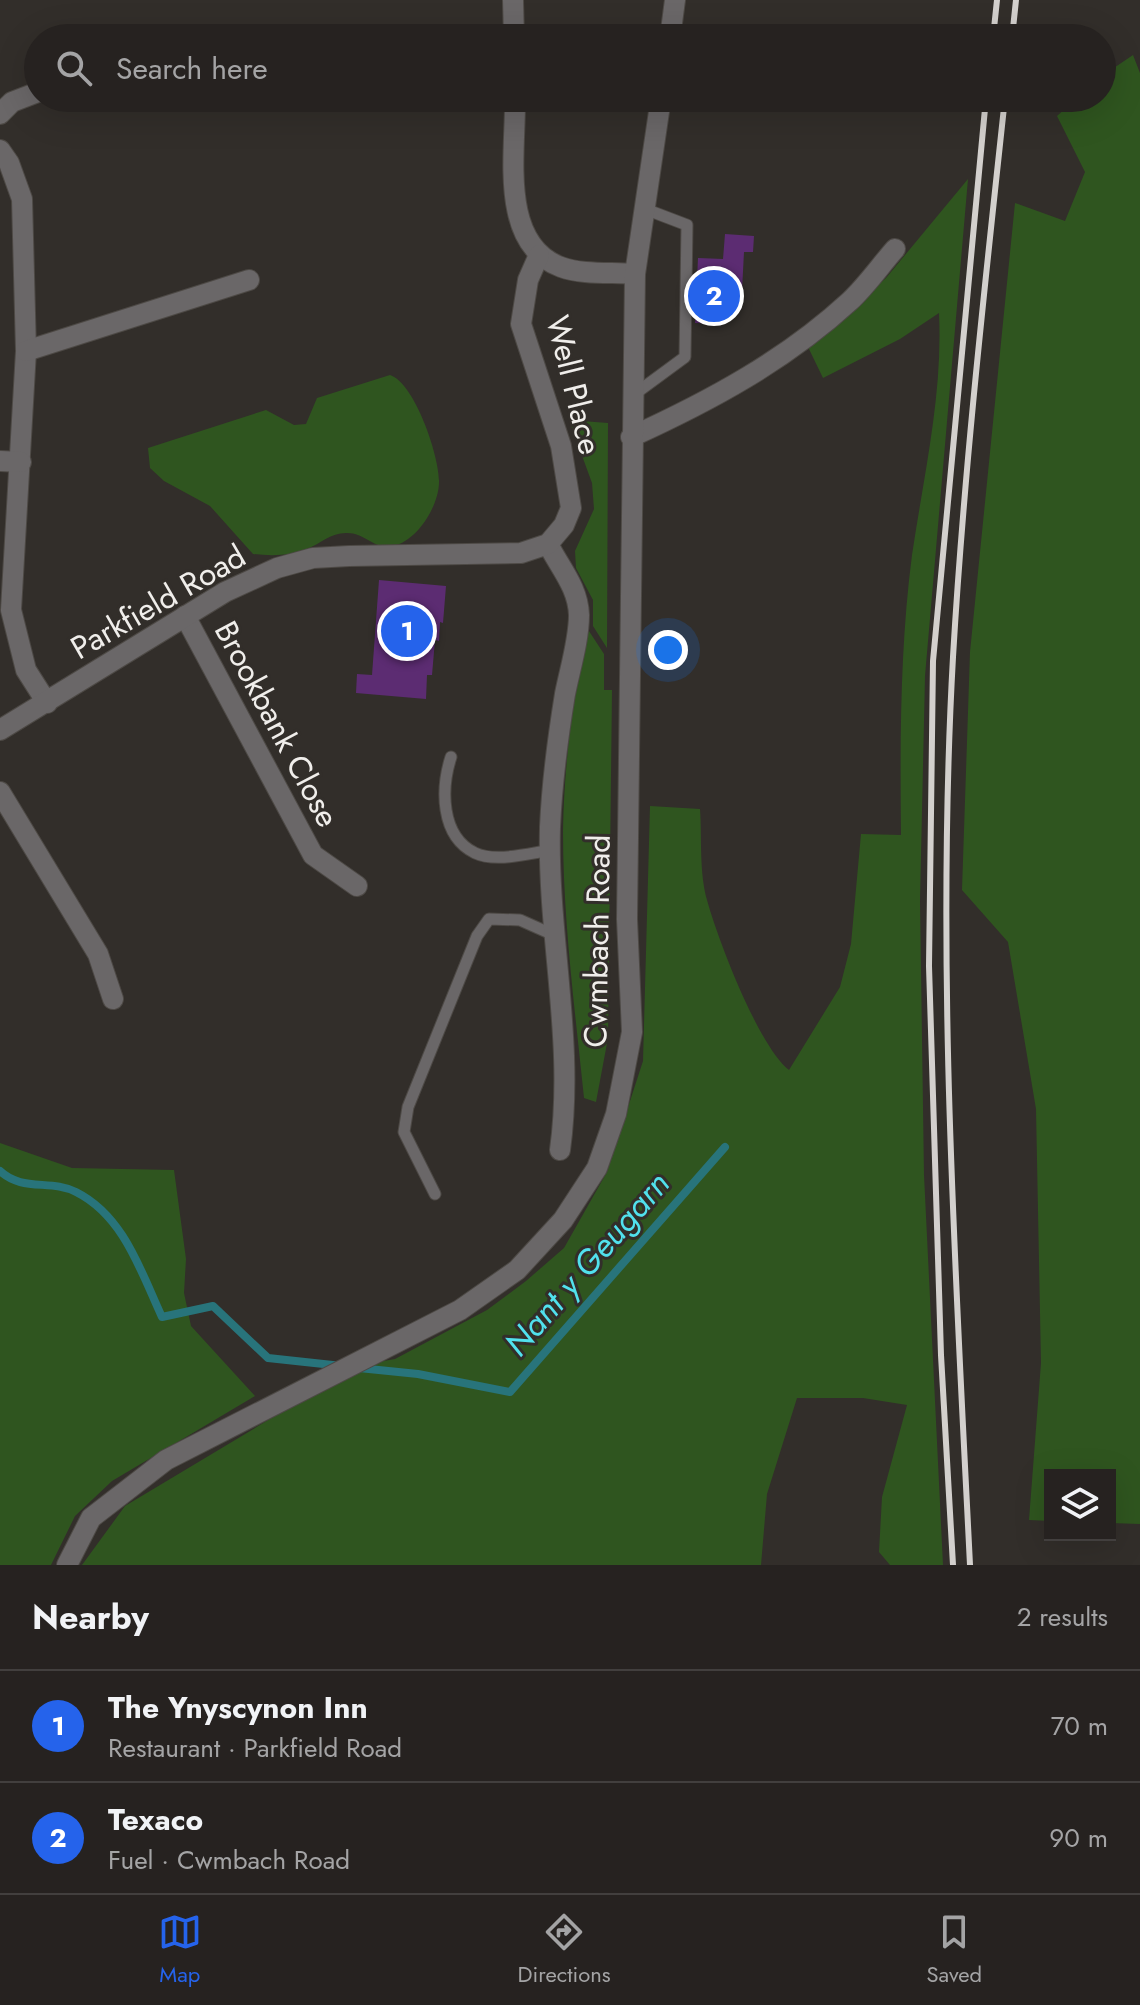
<!DOCTYPE html>
<meta charset="utf-8">
<style>
:root{--surface:#262220;--page:#322f2d;--text:#f1f3f6;--muted:#a4a4a5;--line:#423f3e;--accent:#2563eb}
body{margin:0;font-family:Jost,sans-serif;background:var(--page);color:var(--text)}
.controls{position:absolute;right:24px;bottom:24px;display:grid;overflow:hidden;border-radius:0px;box-shadow:0 8px 32px #0002}
.controls button{width:72px;height:72px;display:grid;place-items:center;padding:0;border:0;border-bottom:2px solid var(--line);background:var(--surface);color:var(--text);font:40px sans-serif}
.you{position:absolute;left:668px;top:650px;width:28px;height:28px;margin:-20px;border:6px solid #fff;border-radius:50%;background:#1a73e8;box-shadow:0 0 0 12px #1a73e833}
.badge{display:grid;place-items:center;width:52px;height:52px;border-radius:50%;background:var(--accent);color:#fff;font-size:26px;font-weight:700}
.pin{position:absolute;translate:-50% -50%;border:4px solid #fff;box-shadow:0 2px 8px #0006}
.list{margin:0;padding:0;list-style:none}
h2{display:flex;justify-content:space-between;align-items:center;height:104px;margin:0;padding:0 32px;font-size:34px}
h2 small{font-size:26px;font-weight:400;color:var(--muted)}
.list li{display:grid;grid-template-columns:52px 1fr auto;gap:24px;align-items:center;box-sizing:border-box;height:112px;padding:0 32px;border-top:2px solid var(--line)}
.list b{display:block;font-size:30px;white-space:nowrap}
.list p{margin:0;font-size:26px;white-space:nowrap;color:var(--muted)}
.list em{font-size:26px;font-style:normal;color:var(--muted)}
.icon{flex:none;width:44px;height:44px;fill:none;stroke:currentColor;stroke-width:2;stroke-linecap:round;stroke-linejoin:round}
.map{position:relative;flex:none;width:1140px;height:1565px;overflow:hidden}
.search{position:absolute;background:var(--surface);box-shadow:0 8px 32px #0002;left:24px;right:24px;top:24px;height:88px;display:flex;align-items:center;gap:20px;box-sizing:border-box;padding:0 28px;border-radius:44px;color:var(--muted);font-size:30px}
.sheet{height:328px;background:var(--surface)}
nav{display:flex;justify-content:space-around;align-items:center;box-sizing:border-box;height:112px;border-top:2px solid var(--line);background:var(--surface);font-size:22px;color:var(--muted)}
nav a{display:grid;justify-items:center;gap:4px}
nav .on{color:var(--accent)}
.map>svg:first-child{display:block}
</style>
<div class="map">
<svg width="1140" height="1565" viewBox="0 0 1140 1565">
<rect width="100%" height="100%" fill="#322e2a"/>
<g fill="#2f551f">
<path d="M1133,55L1140,73V1524L1110,1523V1475H1050V1521L1029,1520L1041,1363L1036,1109L1008,942L962,890L970,652L1015,203L1065,221L1085,172L1057,116L1077,98H1102V76Z"/>
<path d="M968,179L925,676L920,901L924,1175L943,1565H890L879,1552L882,1497L907,1405L863,1398H797L767,1494L761,1565H82L125,1506L315,1392L378,1362L395,1359L487,1310L526,1281L564,1248L607,1172L643,1061L650,806L700,809C702,837 699,872 707,900C718,940 759,1047 789,1070L840,987L851,944L861,834L901,835C900,743 900,647 912,555C924,474 943,394 939,313L900,339L823,378L808,347L886,278Z"/>
<path d="M390,375C415,383 440,458 439,482C439,502 424,528 408,539C378,560 370,532 346,533C330,533 322,543 307,549C290,556 271,556 253,554L210,506L164,481L150,468L148,448L266,410L294,425L306,424L317,398Z"/>
<path d="M569,420L608,423L607,648L593,626V600L576,568L575,551L594,509L592,483Z"/>
<path d="M585,625L604,654V690H612L608,1038L596,1102L584,1098C575,1010 563,920 563,831C564,762 574,694 585,625Z"/>
<path d="M0,1143L72,1168L174,1170L186,1259L184,1293L191,1326L255,1396L112,1481L75,1516L51,1565H0Z"/>
</g>
<g fill="none" stroke-linecap="round" stroke-linejoin="round">
<g stroke="#28747b" stroke-width="8">
<path d="M0,1171C22,1192 51,1179 76,1192C124,1216 141,1272 162,1317L213,1306L268,1358L342,1366"/>
<path d="M359,1368L418,1374L510,1392L725,1147"/>
</g>
</g>
<g fill="#5c2c72">
<path d="M725,234L754,236L753,252H744L741,310L725,309L724,324L695,323L698,258L723,259Z"/>
<path d="M379,580L446,586L443,623L440,622L439,641L435,640L432,675H427L426,699L356,693L357,674L372,675Z"/>
</g>
<g fill="none" stroke-linecap="round" stroke-linejoin="round">
<defs>
<g id="lane">
<path d="M632,396L685,357L687,225L645,209"/>
<path d="M451,757C441,788 440,836 475,853C496,863 530,853 552,850"/>
<path d="M435,1194L404,1132L408,1107L477,936L489,919L520,920L556,936"/>
</g>
<g id="street">
<path d="M513,0L514,38"/>
<path d="M670,38L675,0"/>
<path d="M515,98C516,151 498,244 561,267C583,275 612,272 635,274"/>
<path d="M0,114L12,102L38,92"/>
<path d="M0,150L9,163L22,199L26,351L11,610L26,670L47,703"/>
<path d="M26,351L249,280"/>
<path d="M631,437C710,401 786,360 850,301C867,285 880,266 895,249"/>
<path d="M0,461L21,462"/>
<path d="M548,544C560,568 578,587 579,615C579,640 570,669 565,694C558,737 552,782 550,827C547,935 575,1042 560,1150"/>
<path d="M185,616L313,855L357,886"/>
<path d="M0,730L225,592L277,568L313,558L349,556L521,553L548,544L564,525L571,508L561,446L521,324L528,280L539,255"/>
<path d="M0,792L98,954L113,999"/>
<path d="M67,1565L91,1518L166,1460L460,1310L517,1270L563,1220L597,1168L616,1114L632,1032L627,919L635,274L661,98"/>
</g>
</defs>
<use href="#lane" stroke="#4d4945" stroke-width="13"/>
<use href="#street" stroke="#4d4945" stroke-width="22"/>
<use href="#lane" stroke="#6a6768" stroke-width="11"/>
<use href="#street" stroke="#6a6768" stroke-width="20"/>
<g stroke="#d3d0cd" stroke-width="6">
<path d="M993,38L997,0"/>
<path d="M1012,38L1016,0"/>
<path d="M953,1565L941,1355L929,966L933,661L986,98"/>
<path d="M970,1565C955,1263 936,959 953,657C964,470 985,284 1005,98"/>
</g>
</g>
<g text-anchor="middle" dominant-baseline="central" stroke-width="6" stroke-linejoin="round" paint-order="stroke">
<g font-size="32" fill="#f0eeeb" stroke="#322e2a">
<text transform="translate(574 385) rotate(76)">Well Place</text>
<text transform="translate(158 602) rotate(-30)">Parkfield Road</text>
<text transform="translate(277 724) rotate(62)">Brookbank Close</text>
<text transform="translate(597 941) rotate(-89)">Cwmbach Road</text>
</g>
<g font-size="34" font-style="italic" fill="#51e1ed" stroke="#322e2a">
<text transform="translate(587 1264) rotate(-49)">Nant y Geugarn</text>
</g>
</g>
</svg>
<div class="controls">
<button><svg class="icon" aria-label="layers" viewBox="0 0 24 24"><path d="M12 4l9 5-9 5-9-5zM3 14l9 5 9-5"/></svg></button>
</div>
<div class="you"></div>
<div class="pin badge" style="left:407px;top:631px">1</div>
<div class="pin badge" style="left:714px;top:296px">2</div>
<div class="search"><svg class="icon" aria-label="search" viewBox="0 0 24 24"><circle cx="10" cy="10" r="6"/><path d="M15 15l6 6"/></svg>Search here</div>
</div>
<section class="sheet">
<h2>Nearby<small>2 results</small></h2>
<ul class="list">
<li><span class="badge">1</span><div><b>The Ynyscynon Inn</b><p>Restaurant · Parkfield Road</p></div><em>70 m</em></li>
<li><span class="badge">2</span><div><b>Texaco</b><p>Fuel · Cwmbach Road</p></div><em>90 m</em></li>
</ul>
</section>
<nav>
<a class="on"><svg class="icon" aria-label="map" viewBox="0 0 24 24"><path d="M3 6l6-2 6 2 6-2v14l-6 2-6-2-6 2zM9 4v14M15 6v14"/></svg>Map</a>
<a><svg class="icon" aria-label="directions" viewBox="0 0 24 24"><path d="M12 3l9 9-9 9-9-9zM9 14v-3h6M13 9l2 2-2 2"/></svg>Directions</a>
<a><svg class="icon" aria-label="saved" viewBox="0 0 24 24"><path d="M7 4h10v16l-5-4-5 4z"/></svg>Saved</a>
</nav>
